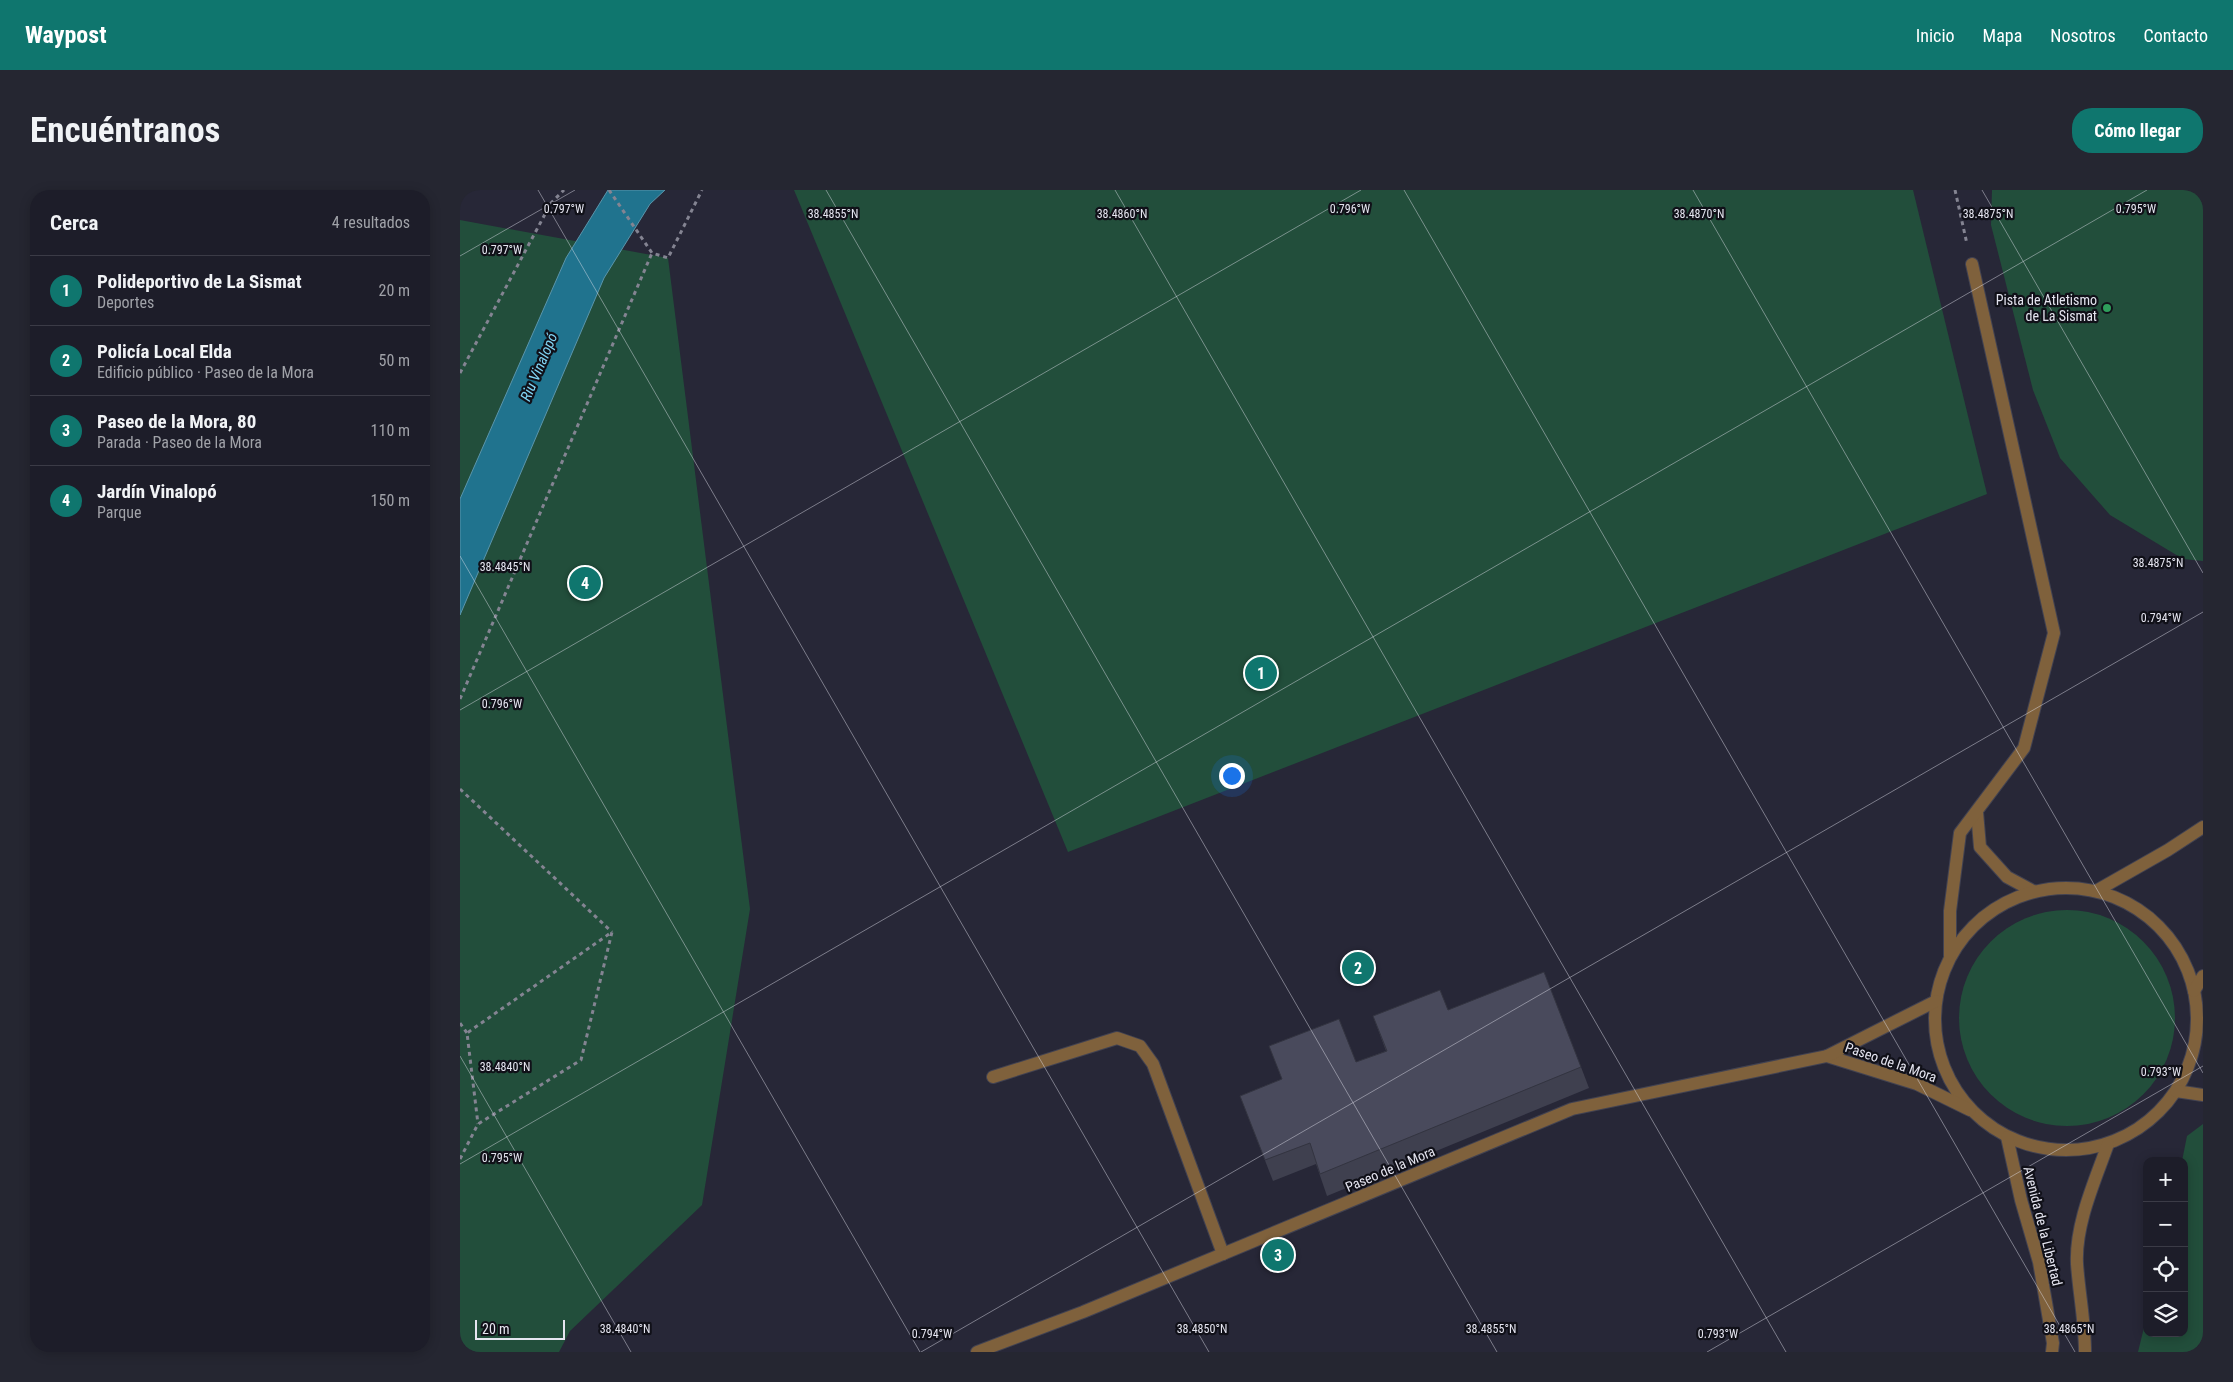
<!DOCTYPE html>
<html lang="es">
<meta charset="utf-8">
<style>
:root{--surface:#1d1d29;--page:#252631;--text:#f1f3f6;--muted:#a0a2a8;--line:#3b3b46;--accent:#0f766e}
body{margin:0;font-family:"Roboto Condensed",sans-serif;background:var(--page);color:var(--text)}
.controls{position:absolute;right:15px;bottom:15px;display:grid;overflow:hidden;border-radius:10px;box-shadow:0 2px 12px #0003}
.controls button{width:45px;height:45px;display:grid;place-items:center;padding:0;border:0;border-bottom:1px solid var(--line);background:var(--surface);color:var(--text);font:25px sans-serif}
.scale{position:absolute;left:15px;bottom:12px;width:90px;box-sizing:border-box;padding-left:5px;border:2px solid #e5e5f0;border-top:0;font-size:14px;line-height:18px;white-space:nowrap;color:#e5e5f0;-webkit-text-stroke:4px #101018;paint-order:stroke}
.you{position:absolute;left:771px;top:585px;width:18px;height:18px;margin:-12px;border:4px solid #fff;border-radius:50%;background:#1a73e8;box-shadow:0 0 0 8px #1a73e833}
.badge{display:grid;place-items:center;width:32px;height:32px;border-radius:50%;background:var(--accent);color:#fff;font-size:16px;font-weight:700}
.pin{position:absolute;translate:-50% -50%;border:2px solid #fff;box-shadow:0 1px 5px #0006}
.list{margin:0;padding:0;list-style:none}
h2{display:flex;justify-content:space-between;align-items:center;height:65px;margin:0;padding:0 20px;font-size:21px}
h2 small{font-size:16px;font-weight:400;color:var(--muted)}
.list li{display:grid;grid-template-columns:32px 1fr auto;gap:15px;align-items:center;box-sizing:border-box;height:70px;padding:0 20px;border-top:1px solid var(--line)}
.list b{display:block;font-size:19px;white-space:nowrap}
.list p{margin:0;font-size:16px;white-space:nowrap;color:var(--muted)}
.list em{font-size:16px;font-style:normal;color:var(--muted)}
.icon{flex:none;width:28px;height:28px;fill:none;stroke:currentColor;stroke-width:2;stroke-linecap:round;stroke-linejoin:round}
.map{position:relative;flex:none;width:1743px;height:1162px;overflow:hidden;border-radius:20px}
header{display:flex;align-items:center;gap:30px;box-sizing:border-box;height:70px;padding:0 25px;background:var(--accent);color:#fff}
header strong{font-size:24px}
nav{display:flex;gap:28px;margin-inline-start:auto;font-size:18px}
.intro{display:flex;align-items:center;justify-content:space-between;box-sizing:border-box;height:120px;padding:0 30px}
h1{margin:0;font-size:35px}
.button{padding:12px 22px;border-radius:20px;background:var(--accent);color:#fff;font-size:18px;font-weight:700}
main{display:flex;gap:30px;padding:0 30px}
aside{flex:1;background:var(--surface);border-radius:20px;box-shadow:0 2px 12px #0003}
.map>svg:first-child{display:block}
</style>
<header>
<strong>Waypost</strong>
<nav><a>Inicio</a><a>Mapa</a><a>Nosotros</a><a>Contacto</a></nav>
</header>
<div class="intro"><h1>Encuéntranos</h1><a class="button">Cómo llegar</a></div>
<main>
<aside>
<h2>Cerca<small>4 resultados</small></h2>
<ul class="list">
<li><span class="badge">1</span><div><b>Polideportivo de La Sismat</b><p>Deportes</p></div><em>20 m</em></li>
<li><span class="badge">2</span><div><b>Policía Local Elda</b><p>Edificio público · Paseo de la Mora</p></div><em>50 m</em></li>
<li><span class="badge">3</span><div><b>Paseo de la Mora, 80</b><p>Parada · Paseo de la Mora</p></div><em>110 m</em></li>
<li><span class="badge">4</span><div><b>Jardín Vinalopó</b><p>Parque</p></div><em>150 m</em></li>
</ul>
</aside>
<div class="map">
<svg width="1743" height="1162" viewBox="0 0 1743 1162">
<rect width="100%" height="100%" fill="#272737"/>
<g fill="#224e3b">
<path d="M334,0H1453L1527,304L608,662Z"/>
<path d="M1532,0H1743V371L1723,369L1650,325L1600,268L1573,200L1531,35Z"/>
<path d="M0,30L208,68L290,719L242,1015L110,1141L99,1162H0Z"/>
<circle cx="1607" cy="828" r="108"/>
<path d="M1743,934V1162H1678L1687,1125V1143H1724V971H1722L1727,946Z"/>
</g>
<path fill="#20738e" stroke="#5b95ab" d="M148,0H205L190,14L144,88L0,425V309L106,68Z"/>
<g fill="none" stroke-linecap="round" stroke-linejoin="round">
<defs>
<g id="minor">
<path d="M1517,622L1520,657L1547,687L1573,701"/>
<circle cx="1606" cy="829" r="131"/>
<path d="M1636,701L1708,660L1743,637"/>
<path d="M1490,766V721L1500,643L1564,558L1594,443L1512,74"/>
<path d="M1734,801L1743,786"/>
<path d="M1367,866L1457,894L1510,920"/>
<path d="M533,887L657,848L680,856L693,874L763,1064"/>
<path d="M1716,901L1743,905"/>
<path d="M1547,947L1561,1010L1579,1072L1593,1153L1592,1162"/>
<path d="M517,1162L623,1122L1112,919L1367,866L1476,811"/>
<path d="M1625,1162C1625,1132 1619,1103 1617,1074C1615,1034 1635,991 1648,954"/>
</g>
</defs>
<use href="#minor" stroke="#424251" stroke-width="14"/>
<g stroke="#848492" stroke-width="3" stroke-dasharray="4 4" stroke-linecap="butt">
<path d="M149,0L192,63L208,68L242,0"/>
<path d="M1495,0L1507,54"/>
<path d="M0,183L91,13L104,0"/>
<path d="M0,509L192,63"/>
<path d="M0,599L152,742"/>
<path d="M0,833L7,843"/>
<path d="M0,969L18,934L121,870L152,742L7,843L18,934"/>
</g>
<use href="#minor" stroke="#7f613c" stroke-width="12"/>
</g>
<path fill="#3f404f" d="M988,820L1121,877L1129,898L867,1006L856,974L813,991L780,906L822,889L809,856L896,872L926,861L913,826Z"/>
<path fill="#494a5c" stroke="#333440" d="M1084,782L1121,877L860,984L850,953L805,970L780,906L822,889L809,856L879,829L896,872L927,861L913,826L980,800L988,820Z"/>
<path fill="none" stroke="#e5e5f0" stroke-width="1" stroke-opacity="0.45" d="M78,0L749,1162M366,0L1037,1162M655,0L1326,1162M944,0L1615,1162M1233,0L1743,883M1522,0L1743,383M0,66L115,0M0,366L460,1162M0,520L901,0M0,866L171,1162M0,974L1687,0M461,1162L1743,422M1247,1162L1743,876"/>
<circle fill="#2e9e5b" stroke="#101018" stroke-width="2" cx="1647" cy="118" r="5"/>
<g text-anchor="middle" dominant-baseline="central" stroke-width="4.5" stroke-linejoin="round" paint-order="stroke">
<g font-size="14" fill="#e5e5f0" stroke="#101018" text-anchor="end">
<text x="1637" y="110">Pista de Atletismo<tspan x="1637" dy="16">de La Sismat</tspan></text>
</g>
<g font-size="14" fill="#e5e5f0" stroke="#101018">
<text transform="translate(1431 872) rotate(19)">Paseo de la Mora</text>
<text transform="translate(930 979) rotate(-23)">Paseo de la Mora</text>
<text transform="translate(1583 1036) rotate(76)">Avenida de la Libertad</text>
</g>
<g font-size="15" font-style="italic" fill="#81d5f5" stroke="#101018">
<text transform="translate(79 177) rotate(-67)">Riu Vinalopó</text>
</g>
</g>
<g font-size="12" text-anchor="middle" fill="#e5e5f0" stroke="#101018" stroke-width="4.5" stroke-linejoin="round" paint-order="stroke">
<text x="890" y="23">0.796°W</text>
<text x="1676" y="23">0.795°W</text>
<text x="104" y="23">0.797°W</text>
<text x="1528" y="28">38.4875°N</text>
<text x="373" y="28">38.4855°N</text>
<text x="662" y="28">38.4860°N</text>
<text x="1239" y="28">38.4870°N</text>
<text x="42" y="64">0.797°W</text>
<text x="1698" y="377">38.4875°N</text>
<text x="45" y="381">38.4845°N</text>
<text x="1701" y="432">0.794°W</text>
<text x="42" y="518">0.796°W</text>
<text x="45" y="881">38.4840°N</text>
<text x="1701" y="886">0.793°W</text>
<text x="42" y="972">0.795°W</text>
<text x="165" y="1143">38.4840°N</text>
<text x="742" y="1143">38.4850°N</text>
<text x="1031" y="1143">38.4855°N</text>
<text x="1609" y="1143">38.4865°N</text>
<text x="472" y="1148">0.794°W</text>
<text x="1258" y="1148">0.793°W</text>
</g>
</svg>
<div class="controls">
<button>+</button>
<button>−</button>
<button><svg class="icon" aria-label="locate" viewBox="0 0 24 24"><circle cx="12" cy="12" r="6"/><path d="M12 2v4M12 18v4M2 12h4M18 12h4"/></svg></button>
<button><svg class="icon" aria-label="layers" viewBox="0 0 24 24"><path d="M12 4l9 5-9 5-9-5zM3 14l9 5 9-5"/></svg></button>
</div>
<div class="scale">20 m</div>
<div class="you"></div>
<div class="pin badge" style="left:801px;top:483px">1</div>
<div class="pin badge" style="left:898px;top:778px">2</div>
<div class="pin badge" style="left:818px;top:1065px">3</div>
<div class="pin badge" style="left:125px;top:393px">4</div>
</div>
</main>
